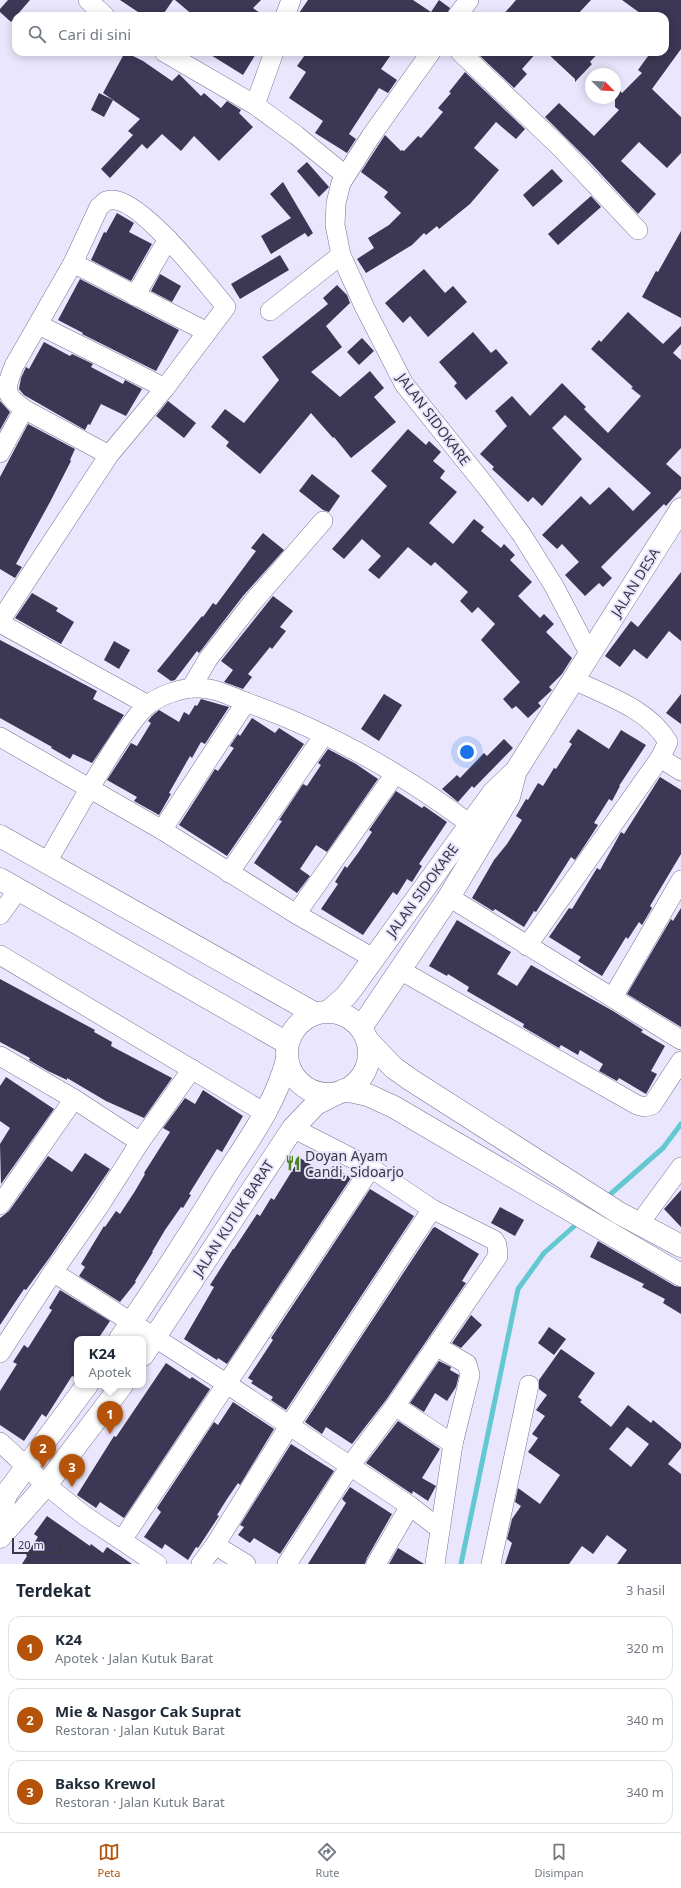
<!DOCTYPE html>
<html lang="id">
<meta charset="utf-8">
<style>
:root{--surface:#fff;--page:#f2f2f3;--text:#1f2937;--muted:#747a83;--line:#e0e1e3;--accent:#b45309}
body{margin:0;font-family:"Noto Sans",sans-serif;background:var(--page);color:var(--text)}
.compass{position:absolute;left:585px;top:68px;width:36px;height:36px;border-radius:50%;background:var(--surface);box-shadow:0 2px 10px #0003;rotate:114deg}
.scale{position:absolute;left:12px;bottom:10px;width:49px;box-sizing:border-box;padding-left:4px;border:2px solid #3a3846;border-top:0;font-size:11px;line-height:14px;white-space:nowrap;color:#3a3846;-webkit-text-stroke:3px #e9e6fd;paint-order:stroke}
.you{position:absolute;left:467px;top:752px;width:14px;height:14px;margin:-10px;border:3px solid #fff;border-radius:50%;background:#1a73e8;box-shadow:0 0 0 6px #1a73e833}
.badge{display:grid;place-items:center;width:26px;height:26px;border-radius:50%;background:var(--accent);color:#fff;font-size:13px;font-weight:700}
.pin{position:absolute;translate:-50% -33px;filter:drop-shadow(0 1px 2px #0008)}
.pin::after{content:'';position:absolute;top:21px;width:14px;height:12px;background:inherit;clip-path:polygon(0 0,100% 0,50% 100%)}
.popup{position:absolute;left:74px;top:1336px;width:72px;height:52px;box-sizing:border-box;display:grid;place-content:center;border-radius:8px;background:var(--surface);filter:drop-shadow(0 1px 3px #0005);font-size:13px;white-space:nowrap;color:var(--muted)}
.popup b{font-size:15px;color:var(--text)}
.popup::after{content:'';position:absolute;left:50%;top:100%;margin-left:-8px;border:8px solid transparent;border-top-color:var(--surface)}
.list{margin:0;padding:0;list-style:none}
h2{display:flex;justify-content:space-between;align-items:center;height:52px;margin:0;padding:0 16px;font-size:17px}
h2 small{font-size:13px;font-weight:400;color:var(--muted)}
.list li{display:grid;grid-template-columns:26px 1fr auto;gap:12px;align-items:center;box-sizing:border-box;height:64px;margin:0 8px 8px;padding:0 8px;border:1px solid var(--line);border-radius:12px}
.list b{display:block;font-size:15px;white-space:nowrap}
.list p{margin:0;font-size:13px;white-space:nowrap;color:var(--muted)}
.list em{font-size:13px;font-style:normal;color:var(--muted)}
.icon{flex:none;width:22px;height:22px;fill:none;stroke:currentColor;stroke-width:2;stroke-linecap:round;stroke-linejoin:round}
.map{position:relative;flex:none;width:681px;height:1564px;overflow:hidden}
.search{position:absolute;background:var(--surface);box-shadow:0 2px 10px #0003;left:12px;right:12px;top:12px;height:44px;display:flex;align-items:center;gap:10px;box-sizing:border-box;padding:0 14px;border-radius:12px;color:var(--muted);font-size:15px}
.sheet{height:268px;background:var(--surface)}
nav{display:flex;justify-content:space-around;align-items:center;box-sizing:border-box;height:56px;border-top:1px solid var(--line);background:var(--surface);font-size:11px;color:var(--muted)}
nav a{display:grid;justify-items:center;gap:2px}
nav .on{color:var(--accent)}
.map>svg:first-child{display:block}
</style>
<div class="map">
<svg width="681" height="1564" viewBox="0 0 681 1564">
<rect width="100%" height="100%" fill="#e9e6fd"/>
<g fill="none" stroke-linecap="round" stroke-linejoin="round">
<g stroke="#63c8cf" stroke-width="5">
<path d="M606,1198L663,1148L681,1124"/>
<path d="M461,1564L518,1289L544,1253L579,1222"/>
</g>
</g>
<g fill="#3c3754" fill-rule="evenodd">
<path d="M8,0H30L11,22L0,12V9Z"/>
<path d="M120,0H173L162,16H144Z"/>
<path d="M175,0H261L253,8L264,16H194Z"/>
<path d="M308,0H413L431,12L439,0L450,8L446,16H297Z"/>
<path d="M516,0H591L576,16H502Z"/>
<path d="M622,0H681V49L652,89L681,117V153L667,168L639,142L621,161L656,194L638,214L589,161L545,117L559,103L594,136L619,110L615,107V86L622,93L642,73L638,70L651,52H665V16H644Z"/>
<path d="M125,52L143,61L172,81L179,74L201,96L204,93L221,108L227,101L241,110L239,113L253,127L219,161L194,136L181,151L162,134L147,149L142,144L110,178L101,169L133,135L128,131L140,119L103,93Z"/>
<path d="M206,52H257L243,75Z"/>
<path d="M307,52H393L381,69L397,80L388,93L379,88L349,134L356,139L347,153L315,133L323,121L289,98L306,72L297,66Z"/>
<path d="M482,52H537L522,69L527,74L514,88L479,55Z"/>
<path d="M546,52H599L590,62L592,64L575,82V79Z"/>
<path d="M465,72L525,129L516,139L496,122L474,148L499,170L470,204L439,229L437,226L426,235L424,233L412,245L366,273L357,259L374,248L368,238L389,225L401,213L384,197L388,192L361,172L385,135L401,151L402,150L404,151L418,136L421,138L443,112L438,108L451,93L449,92Z"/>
<path d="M99,93L113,100L104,117L91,110Z"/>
<path d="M307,162L329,187L319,197L297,171Z"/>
<path d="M552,169L563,181L533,207L523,195Z"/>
<path d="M283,182L313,233L308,237L305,233L271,254L261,236L291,218L270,194Z"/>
<path d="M591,196L601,207L558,245L548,234Z"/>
<path d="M117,213L134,223L129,232L152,244L131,281L91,260L104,232L106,233Z"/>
<path d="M681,231V318L642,297L656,271L658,272Z"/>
<path d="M280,255L289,270L240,299L231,284Z"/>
<path d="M424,269L445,293L453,286L467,302L428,337L410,316L403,323L385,303Z"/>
<path d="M160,274L181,286L172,302L151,291Z"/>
<path d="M80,279L179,330L156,371L82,334L83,333L58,320Z"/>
<path d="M337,285L347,295L350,303L326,326L342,347L311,372L340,397L370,371L384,388L374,397L396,422L351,458L334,437L333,438L311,413L260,474L226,446L229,442L211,427L225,409L244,423L279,380L262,357L328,304L323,298Z"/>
<path d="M628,312L663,344L681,326V344L673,353L681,360V448L666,464L681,477V489L666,506L664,504L601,567L612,578L603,587L599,583L585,596L565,575L579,562L562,544L557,549L542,535L581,496L590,505L609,487L633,511L651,493L565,415L552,428L582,459L542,506L533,497L528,502L492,469L494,467L480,454L507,426L495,411L512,396L530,416L562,383L586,407L584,409L608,433L641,396L631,388L633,387L591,349L599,340L601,342Z"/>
<path d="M473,332L491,353L496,349L508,363L466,400L454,386L457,383L439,362Z"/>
<path d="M362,338L374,351L359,365L347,352Z"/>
<path d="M44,342L70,356L72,354L93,364L91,367L123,384L125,380L142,389L126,416L101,404L90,425L88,424L85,430L24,395L19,389L21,378L26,367L29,369Z"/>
<path d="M0,401L10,412L0,430Z"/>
<path d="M168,401L196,423L184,438L156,416Z"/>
<path d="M28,424L75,449L70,460L71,461L50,502L16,564L22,567L15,578L0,569V477Z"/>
<path d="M408,429L426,445L429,441L441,452L433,461L445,471L440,478L457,492L429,523L453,544L474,519L484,527L481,531L501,548L504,544L515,555L510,560L532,582L518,596L540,618L544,614L554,624L546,632L572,658L562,674L549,687L552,690L538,703L541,706L528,718L516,706L512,709L503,699L520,682L481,640L495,624L478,607L472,613L460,601L468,592L435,562L431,566L408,547L379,579L368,570L381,556L362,539L344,559L332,549L387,486L371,471Z"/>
<path d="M312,474L340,496L329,512L323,510L299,491Z"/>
<path d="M263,533L284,550L243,596L199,653L197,651L175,680L171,681L157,671L202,616L203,617L213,603L216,605L256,551L251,548Z"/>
<path d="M681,572V641L669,631L647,659L634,649L620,667L605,656L631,621L638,627Z"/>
<path d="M32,593L58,608L56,611L74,622L61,644L15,618Z"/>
<path d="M273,596L293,611L280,627L286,631L272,649L270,647L248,674L252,677L243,689L224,682L233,670L221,661Z"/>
<path d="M0,640L97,691L93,699L124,715L92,763L73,754L70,759L51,748L52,747L0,718Z"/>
<path d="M114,641L130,650L119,669L104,660Z"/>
<path d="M384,694L402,705L379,741L361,729Z"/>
<path d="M681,694V724L666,713Z"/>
<path d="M201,699L229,707L205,744L201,742L192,758L190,756L169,793L171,794L159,815L134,801L137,797L107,780L131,743L137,746L151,723L148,721L152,716L159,710L179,722L184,712L189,715L195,705L197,706Z"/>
<path d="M252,718L275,733L279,728L304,744L227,856L179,825L215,769L218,771L234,748L230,746L238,734L240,736Z"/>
<path d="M578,729L609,749L621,730L646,745L619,786H620L612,801L609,799L594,823L598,825L589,839L575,860L571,857L536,912L534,911L524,927L495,909L493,911L472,898L494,860L507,844L522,820L516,816L526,799L528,800L538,783L543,786L554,768L556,769L572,744L569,742Z"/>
<path d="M504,739L513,748L474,788L472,786L458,802L442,789L457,775L460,778L484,753L487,756Z"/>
<path d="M328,749L356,764L378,779L327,852L316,845L300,869L310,876L297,893L254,863L282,821L279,820L303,784L307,786L321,765L318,763Z"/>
<path d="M660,777L681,790V854L650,906L652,908L642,925L639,922L628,939L626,937L602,976L578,961L581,957L549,937L569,908L572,909L597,868L600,870L621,832L624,834Z"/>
<path d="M396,791L422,808L424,806L447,822L419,864L422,866L412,882L407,879L397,895L393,892L363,935L321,909L338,884L335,882L345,866L347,868L358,853L372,832L369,830Z"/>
<path d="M681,908V1027L627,994L671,919L673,921Z"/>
<path d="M457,920L511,952L497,974L517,986L531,965L613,1011L643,1030L641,1032L665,1046L651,1071L657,1074L646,1094L619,1078L617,1081L599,1071L603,1064L580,1050L578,1055L561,1045L559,1048L523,1027L524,1024L467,991L469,987L448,974L447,976L429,966Z"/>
<path d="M0,979L95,1030L94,1032L112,1042L111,1046L172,1078L144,1118L106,1101L67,1078V1080L48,1071L29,1060L30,1058L0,1042Z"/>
<path d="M6,1077L54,1109L1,1184L0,1144L10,1128L0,1121V1086Z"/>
<path d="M203,1090L243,1116L222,1152L217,1149L189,1194L191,1195L183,1208L181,1207L165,1230L152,1252H153L135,1281L136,1282L120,1302L79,1276L85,1267L81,1264L104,1226L105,1227L116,1211L120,1214L135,1191L145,1174L144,1173L170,1132L163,1128L185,1098L195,1104Z"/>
<path d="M85,1153L110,1169L50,1257L26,1290L24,1289L0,1325V1218L9,1211L48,1156L72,1172Z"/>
<path d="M300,1158L327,1175L333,1166L351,1178L227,1364L218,1358L217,1360L184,1339L214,1287L210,1285L233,1249H234L257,1214L260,1216L271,1198L274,1200Z"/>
<path d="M370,1189L414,1216L286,1410L271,1400L273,1397L251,1383L253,1381L248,1378L273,1340L271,1338Z"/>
<path d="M681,1190V1227L664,1209Z"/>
<path d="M500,1207L524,1220L515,1236L491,1223Z"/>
<path d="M435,1227L479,1254L462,1281L466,1283L386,1400L352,1444L326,1427L322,1434L305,1422L433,1228Z"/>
<path d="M598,1241L675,1286L681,1287V1314L663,1303L665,1299L642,1287L644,1284L590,1257Z"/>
<path d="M60,1290L110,1321L98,1339H77V1378L72,1376L46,1417L42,1414L24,1441L0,1425V1391L17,1364L13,1362L24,1345L28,1348L52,1310L49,1308Z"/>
<path d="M471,1315L482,1325L461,1348L452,1343Z"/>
<path d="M549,1327L566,1339L554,1355L538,1343Z"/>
<path d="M561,1349L595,1373L578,1397L582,1400L580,1402L611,1427L628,1405L651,1423L653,1420L681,1443V1448L668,1464L681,1474V1564H617L627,1550L607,1535L593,1554L582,1546L569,1564H505L512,1543L507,1539L512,1519L521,1506L515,1502L518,1488L540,1504L560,1475L528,1452L538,1438L532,1434L545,1416L536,1410L547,1395L539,1389V1380ZM627,1427L649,1444L631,1467L609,1449Z"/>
<path d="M439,1361L451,1367L450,1370L459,1375L456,1387L447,1401L435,1393L424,1412L410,1403Z"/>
<path d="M166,1363L190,1379L192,1377L210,1389L124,1518L100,1502L96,1508L77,1495L114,1436L116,1437Z"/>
<path d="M233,1402L274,1429L240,1485L238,1483L227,1499L217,1515L219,1516L198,1548L196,1547L188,1560L165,1544L162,1549L144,1537L161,1512L157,1508L214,1422L218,1425Z"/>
<path d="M398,1421L440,1449L422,1478L436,1486L428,1501L413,1491L412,1494L366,1463Z"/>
<path d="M291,1444L334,1471L280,1554L254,1538L250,1543L238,1535L244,1527L240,1525Z"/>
<path d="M350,1487L392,1514L367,1558L365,1564H308L346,1503L342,1499Z"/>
<path d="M47,1516L90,1546L91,1544L103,1553L107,1547L132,1564H22L27,1556L26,1555L38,1537L34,1534Z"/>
<path d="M398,1548L424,1564H389Z"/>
</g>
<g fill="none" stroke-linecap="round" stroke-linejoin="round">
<defs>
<g id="minor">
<path d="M88,0L105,16"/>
<path d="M285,16L291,0"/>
<path d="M457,16L469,0"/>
<path d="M164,52L255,105L296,135L345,175"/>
<path d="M431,52L371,136L341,183L336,203L335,225L341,255L365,308L404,384L492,494L522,535L554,586L590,655"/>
<path d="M460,52L559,146L638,230"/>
<path d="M255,105L274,52"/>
<path d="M73,263L207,332"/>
<path d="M135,296L168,239"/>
<path d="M270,311L341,255"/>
<path d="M39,325L165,388"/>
<path d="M0,453L24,409"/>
<path d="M0,621L109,455L165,388L226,307C209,287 135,189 106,201C104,202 101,206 99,207L73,263L14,366C5,389 3,394 24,409L109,455"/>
<path d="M0,623L148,705"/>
<path d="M191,688L208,659L252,603L323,521"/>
<path d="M0,737L162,830L296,914L373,958"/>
<path d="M660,758L681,771"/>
<path d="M162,830L246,702"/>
<path d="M47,862C72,820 95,776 123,735C131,725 138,712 148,705C160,695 183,687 199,688C216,688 232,697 248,703C327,731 403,774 470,824"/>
<path d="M229,873L324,735"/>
<path d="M449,897L681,1040"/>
<path d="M296,914L395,774"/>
<path d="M0,915L18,890"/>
<path d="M527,946L660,758L668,742C649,709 607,696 574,680"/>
<path d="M0,955L265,1113"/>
<path d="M400,970L637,1105L645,1107L652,1105L681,1061"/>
<path d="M613,997L681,880"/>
<path d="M0,1056L74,1099L140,1142"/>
<path d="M0,1205L74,1099"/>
<path d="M639,1224L681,1167"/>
<path d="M53,1272L227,1384L410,1506L440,1529"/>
<path d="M0,1353L53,1272L100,1205L140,1142L192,1069"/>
<path d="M395,1406L453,1444"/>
<path d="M0,1442L46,1485L85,1516L157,1564"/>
<path d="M122,1540L371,1168"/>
<path d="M215,1545L246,1564"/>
<path d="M201,1564L215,1545L289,1426L432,1209"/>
<path d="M287,1564L350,1466L395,1406L498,1256L497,1245L494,1240L432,1209L371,1168L293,1128"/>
<path d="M376,1564L410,1506"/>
<path d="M435,1564L453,1444L470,1375L467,1364L436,1346"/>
<path d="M491,1564L529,1385"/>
</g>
<g id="tertiary">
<path d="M329,1011L346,996L353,987L493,793L516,771L681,509"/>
<path d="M361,1027L371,1013L449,897L509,797L515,774"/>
<path d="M120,1339C156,1287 190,1234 223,1180C247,1142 276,1104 287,1059"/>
<path d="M143,1355L293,1128L316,1104L336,1094"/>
<path d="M0,1510L7,1493L87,1385"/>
<path d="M0,1537L46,1485L122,1385"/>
</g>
<g id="secondary">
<path d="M0,836L314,1013"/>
<path d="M0,879L287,1043"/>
<circle cx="328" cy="1053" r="41"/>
<path d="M368,1041L394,1068L411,1080L619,1213L681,1246"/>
<path d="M344,1090L368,1095L394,1107L681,1275"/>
</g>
</defs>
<use href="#minor" stroke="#797495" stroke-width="20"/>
<use href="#tertiary" stroke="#797495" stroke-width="23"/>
<use href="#secondary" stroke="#797495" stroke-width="23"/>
<use href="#minor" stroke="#fff" stroke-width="19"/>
<use href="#tertiary" stroke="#fff" stroke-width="22"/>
<use href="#secondary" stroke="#fff" stroke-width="22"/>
</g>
<defs>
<symbol id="restaurant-bare" viewBox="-9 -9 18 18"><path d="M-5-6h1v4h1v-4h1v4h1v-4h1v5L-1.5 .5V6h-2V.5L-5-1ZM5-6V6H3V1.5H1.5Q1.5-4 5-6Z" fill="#4c841f" stroke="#e9e6fd" stroke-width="2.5" paint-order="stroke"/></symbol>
</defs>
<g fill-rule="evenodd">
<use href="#restaurant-bare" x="282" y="1152" width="22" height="22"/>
</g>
<g text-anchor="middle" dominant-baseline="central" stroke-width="4" stroke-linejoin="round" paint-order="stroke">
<g font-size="14" fill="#3a3846" stroke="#e9e6fd">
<text transform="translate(434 419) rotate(53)">JALAN SIDOKARE</text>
<text transform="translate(635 582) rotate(-58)">JALAN DESA</text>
<text transform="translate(422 890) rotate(-54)">JALAN SIDOKARE</text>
<text transform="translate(233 1218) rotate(-57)">JALAN KUTUK BARAT</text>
</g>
<g font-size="14" fill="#3a3846" stroke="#e9e6fd" text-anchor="start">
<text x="305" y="1155">Doyan Ayam<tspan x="305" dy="16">Candi, Sidoarjo</tspan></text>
</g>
</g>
</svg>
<svg class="compass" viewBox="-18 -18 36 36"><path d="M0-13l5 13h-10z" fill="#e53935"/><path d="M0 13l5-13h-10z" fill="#747a83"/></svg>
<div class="scale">20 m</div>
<div class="you"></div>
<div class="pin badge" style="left:110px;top:1434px">1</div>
<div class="popup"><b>K24</b>Apotek</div>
<div class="pin badge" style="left:43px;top:1468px">2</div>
<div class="pin badge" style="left:72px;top:1487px">3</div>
<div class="search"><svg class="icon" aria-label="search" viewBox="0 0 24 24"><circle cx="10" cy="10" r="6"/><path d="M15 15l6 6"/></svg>Cari di sini</div>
</div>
<section class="sheet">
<h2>Terdekat<small>3 hasil</small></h2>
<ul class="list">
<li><span class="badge">1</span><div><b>K24</b><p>Apotek · Jalan Kutuk Barat</p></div><em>320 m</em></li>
<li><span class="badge">2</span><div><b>Mie &amp; Nasgor Cak Suprat</b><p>Restoran · Jalan Kutuk Barat</p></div><em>340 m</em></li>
<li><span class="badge">3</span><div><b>Bakso Krewol</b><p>Restoran · Jalan Kutuk Barat</p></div><em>340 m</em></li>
</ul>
</section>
<nav>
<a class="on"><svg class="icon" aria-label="map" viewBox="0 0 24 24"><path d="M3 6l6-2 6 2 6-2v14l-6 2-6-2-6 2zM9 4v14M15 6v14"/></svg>Peta</a>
<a><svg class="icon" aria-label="directions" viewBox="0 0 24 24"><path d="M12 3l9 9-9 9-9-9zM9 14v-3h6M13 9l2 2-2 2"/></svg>Rute</a>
<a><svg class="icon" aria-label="saved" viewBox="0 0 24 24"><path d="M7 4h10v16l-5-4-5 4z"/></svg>Disimpan</a>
</nav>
